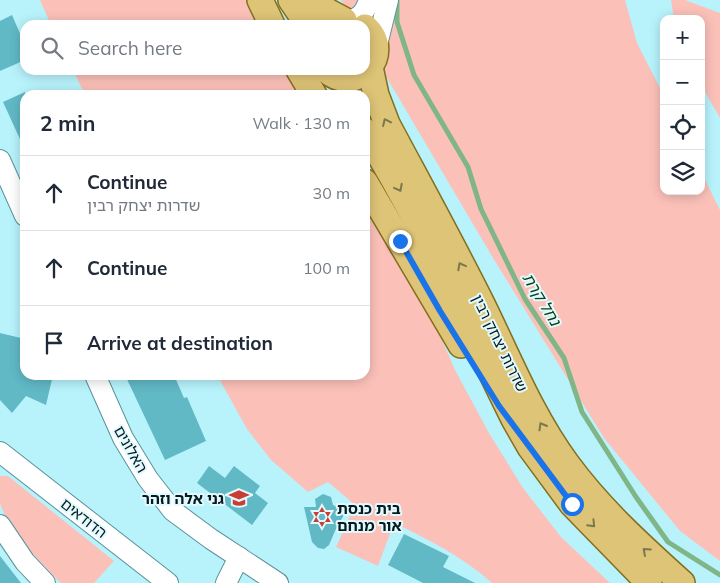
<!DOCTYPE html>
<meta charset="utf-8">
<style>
:root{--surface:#fff;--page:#f2f2f3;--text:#1f2937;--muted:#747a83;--line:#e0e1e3}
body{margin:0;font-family:Mulish,"Noto Sans Hebrew",sans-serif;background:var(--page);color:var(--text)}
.controls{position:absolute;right:15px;top:15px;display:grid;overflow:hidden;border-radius:10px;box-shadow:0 2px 12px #0003}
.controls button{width:45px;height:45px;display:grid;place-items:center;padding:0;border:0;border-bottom:1px solid var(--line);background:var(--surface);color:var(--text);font:25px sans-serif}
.stop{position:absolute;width:15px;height:15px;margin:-11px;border:4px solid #1a73e8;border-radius:50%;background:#fff}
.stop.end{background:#1a73e8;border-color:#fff;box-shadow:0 1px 5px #0008}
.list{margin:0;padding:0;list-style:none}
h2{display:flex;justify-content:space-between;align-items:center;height:65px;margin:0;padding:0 20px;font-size:21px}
h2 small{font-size:16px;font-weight:400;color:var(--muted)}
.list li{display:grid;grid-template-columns:32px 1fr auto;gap:15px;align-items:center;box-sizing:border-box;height:75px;padding:0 20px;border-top:1px solid var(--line)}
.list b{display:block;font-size:19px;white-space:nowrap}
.list p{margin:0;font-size:16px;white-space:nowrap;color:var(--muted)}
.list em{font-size:16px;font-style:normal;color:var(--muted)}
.icon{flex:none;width:28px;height:28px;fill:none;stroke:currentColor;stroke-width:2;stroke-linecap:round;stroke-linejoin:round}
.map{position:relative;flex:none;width:720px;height:583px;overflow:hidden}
.search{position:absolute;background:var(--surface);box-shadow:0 2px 12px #0003;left:20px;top:20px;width:350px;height:55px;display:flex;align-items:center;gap:12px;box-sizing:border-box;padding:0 18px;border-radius:15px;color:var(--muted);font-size:19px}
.panel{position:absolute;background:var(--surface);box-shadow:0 2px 12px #0003;left:20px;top:90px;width:350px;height:290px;border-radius:15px}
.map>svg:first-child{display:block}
</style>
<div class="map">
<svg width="720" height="583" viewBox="0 0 720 583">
<rect width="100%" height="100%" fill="#b8f3fc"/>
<g fill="#fbc1b9">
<path d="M40,0H249L264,25H51Z"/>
<path d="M341,0H625L637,43L664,96V191H701V172L720,210V561L680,531L604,438L493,258Z"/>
<path d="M671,0H685L720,13V118L701,85V19H674Z"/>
<path d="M73,70H291L306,95H85Z"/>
<path d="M365,194L422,294L455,370L489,433L523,488L561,537L610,583H492C462,556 429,540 394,523L378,566L336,547L355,505L328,482L308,492L271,460L247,429L217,375H365Z"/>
<path d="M0,476H8L114,561L94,583H61C43,567 6,526 0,503C0,495 0,484 0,476Z"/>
</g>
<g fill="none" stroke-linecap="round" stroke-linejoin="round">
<path stroke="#80b587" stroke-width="5" d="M397,0V22L414,75L468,167L481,209L525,299L564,358L582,412L636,497L668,542L720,575"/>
</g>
<g fill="#61b9c6">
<path d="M12,15L25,45V60L0,71V21Z"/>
<path d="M25,92V150L3,102Z"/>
<path d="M0,333L25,339V375H53L46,405L26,396L12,413L0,400Z"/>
<path d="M125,375H174L184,398L187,397L206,441L165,460Z"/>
<path d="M209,466L225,478L234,466L260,486L255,493L268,503L252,525L197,483Z"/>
<path d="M323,494L331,497L333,505L346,511L335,531L329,545L324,549L318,548L312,542L304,507H316L315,499Z"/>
<path d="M404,534L449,556L443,567L475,583H423L388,565Z"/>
<path d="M0,556L21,583H0Z"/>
</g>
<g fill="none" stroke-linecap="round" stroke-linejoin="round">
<defs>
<g id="minor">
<path d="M350,21C362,16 365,12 369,0"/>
<path d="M376,49L388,0"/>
<path d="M0,160L25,216"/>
<path d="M95,375L123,438L148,479L173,511L211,539L278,583"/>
<path d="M0,452L168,583"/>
<path d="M0,525L25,562L45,583"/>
<path d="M226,583L239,557"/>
</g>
<g id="major">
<path d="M260,0L272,25"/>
<path d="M291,0L308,25"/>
<path d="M316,0L327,11L344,20"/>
<path d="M370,67L376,95L387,124C419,184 452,244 482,304C509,359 531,415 567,464C600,509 641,546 682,583"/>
<path d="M299,70L314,95"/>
<path d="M326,70C356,97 395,54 365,27"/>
<path d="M365,131C422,223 466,322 514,419L530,447L572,504L649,583"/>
<path d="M365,182L461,345"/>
</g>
</defs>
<use href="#minor" stroke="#5a929a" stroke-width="22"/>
<use href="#major" stroke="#836f1d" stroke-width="28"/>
<use href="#minor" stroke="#fff" stroke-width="20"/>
<use href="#major" stroke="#dec477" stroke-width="25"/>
</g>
<defs><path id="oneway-chevron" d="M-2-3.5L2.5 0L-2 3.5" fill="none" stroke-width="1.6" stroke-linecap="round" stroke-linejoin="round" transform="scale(1.25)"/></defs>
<g stroke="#7b784f">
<use href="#oneway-chevron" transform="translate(386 122) rotate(-115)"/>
<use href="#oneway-chevron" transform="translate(399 188) rotate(62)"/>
<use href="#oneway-chevron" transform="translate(461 266) rotate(-118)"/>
<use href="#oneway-chevron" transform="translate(542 426) rotate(-120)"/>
<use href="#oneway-chevron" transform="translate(592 524) rotate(46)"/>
<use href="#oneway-chevron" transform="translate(646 551) rotate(-138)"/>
</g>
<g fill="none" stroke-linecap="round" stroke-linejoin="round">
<path stroke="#1a73e8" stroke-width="6" d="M400,241L440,311L499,406L572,504"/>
</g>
<defs>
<symbol id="school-bare" viewBox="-9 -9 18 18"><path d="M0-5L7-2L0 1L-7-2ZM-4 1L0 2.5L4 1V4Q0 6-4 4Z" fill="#ca3d34" stroke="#e3f9fd" stroke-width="2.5" paint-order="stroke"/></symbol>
<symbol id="synagogue-bare" viewBox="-9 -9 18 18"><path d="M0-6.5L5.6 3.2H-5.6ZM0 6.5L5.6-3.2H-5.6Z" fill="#ca3d34" stroke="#e3f9fd" stroke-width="2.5" paint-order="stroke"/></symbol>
</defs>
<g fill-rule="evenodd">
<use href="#school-bare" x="225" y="484" width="28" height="28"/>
<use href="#synagogue-bare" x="308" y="503" width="28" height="28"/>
</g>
<g text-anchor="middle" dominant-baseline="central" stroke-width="4" stroke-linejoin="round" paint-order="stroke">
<g font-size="15" fill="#031a1e" stroke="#e3f9fd">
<text transform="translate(500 343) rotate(64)">שדרות יצחק רבין</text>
<text transform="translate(131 449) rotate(60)">האלונים</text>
<text transform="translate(84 518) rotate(38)">הדודאים</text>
</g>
<g font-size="15" font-weight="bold" fill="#031a1e" stroke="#e3f9fd" text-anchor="end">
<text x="224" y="498">גני אלה וזהר</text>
<text x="337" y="508" text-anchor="start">בית כנסת<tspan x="337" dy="17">אור מנחם</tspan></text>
</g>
<g font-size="16" font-style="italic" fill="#054318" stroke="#e3f9fd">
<text transform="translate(542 299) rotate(59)">נחל קרת</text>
</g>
</g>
</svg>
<div class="controls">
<button>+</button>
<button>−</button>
<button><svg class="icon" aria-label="locate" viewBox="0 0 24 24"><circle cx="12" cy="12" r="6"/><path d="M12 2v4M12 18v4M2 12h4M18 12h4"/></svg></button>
<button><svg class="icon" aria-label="layers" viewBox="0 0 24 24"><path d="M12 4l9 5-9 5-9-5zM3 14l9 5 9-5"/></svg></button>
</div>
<div class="stop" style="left:572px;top:504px"></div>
<div class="stop end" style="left:400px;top:241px"></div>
<div class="search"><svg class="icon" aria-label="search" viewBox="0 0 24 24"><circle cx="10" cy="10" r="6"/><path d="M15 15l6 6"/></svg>Search here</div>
<section class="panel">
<h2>2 min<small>Walk · 130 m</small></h2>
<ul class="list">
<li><svg class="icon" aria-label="ahead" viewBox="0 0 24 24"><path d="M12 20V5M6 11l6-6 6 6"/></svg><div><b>Continue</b><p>שדרות יצחק רבין</p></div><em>30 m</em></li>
<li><svg class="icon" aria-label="ahead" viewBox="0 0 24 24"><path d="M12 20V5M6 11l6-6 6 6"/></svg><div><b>Continue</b></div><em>100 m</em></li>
<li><svg class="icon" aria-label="arrive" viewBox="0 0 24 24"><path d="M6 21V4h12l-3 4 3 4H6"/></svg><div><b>Arrive at destination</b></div></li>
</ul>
</section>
</div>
